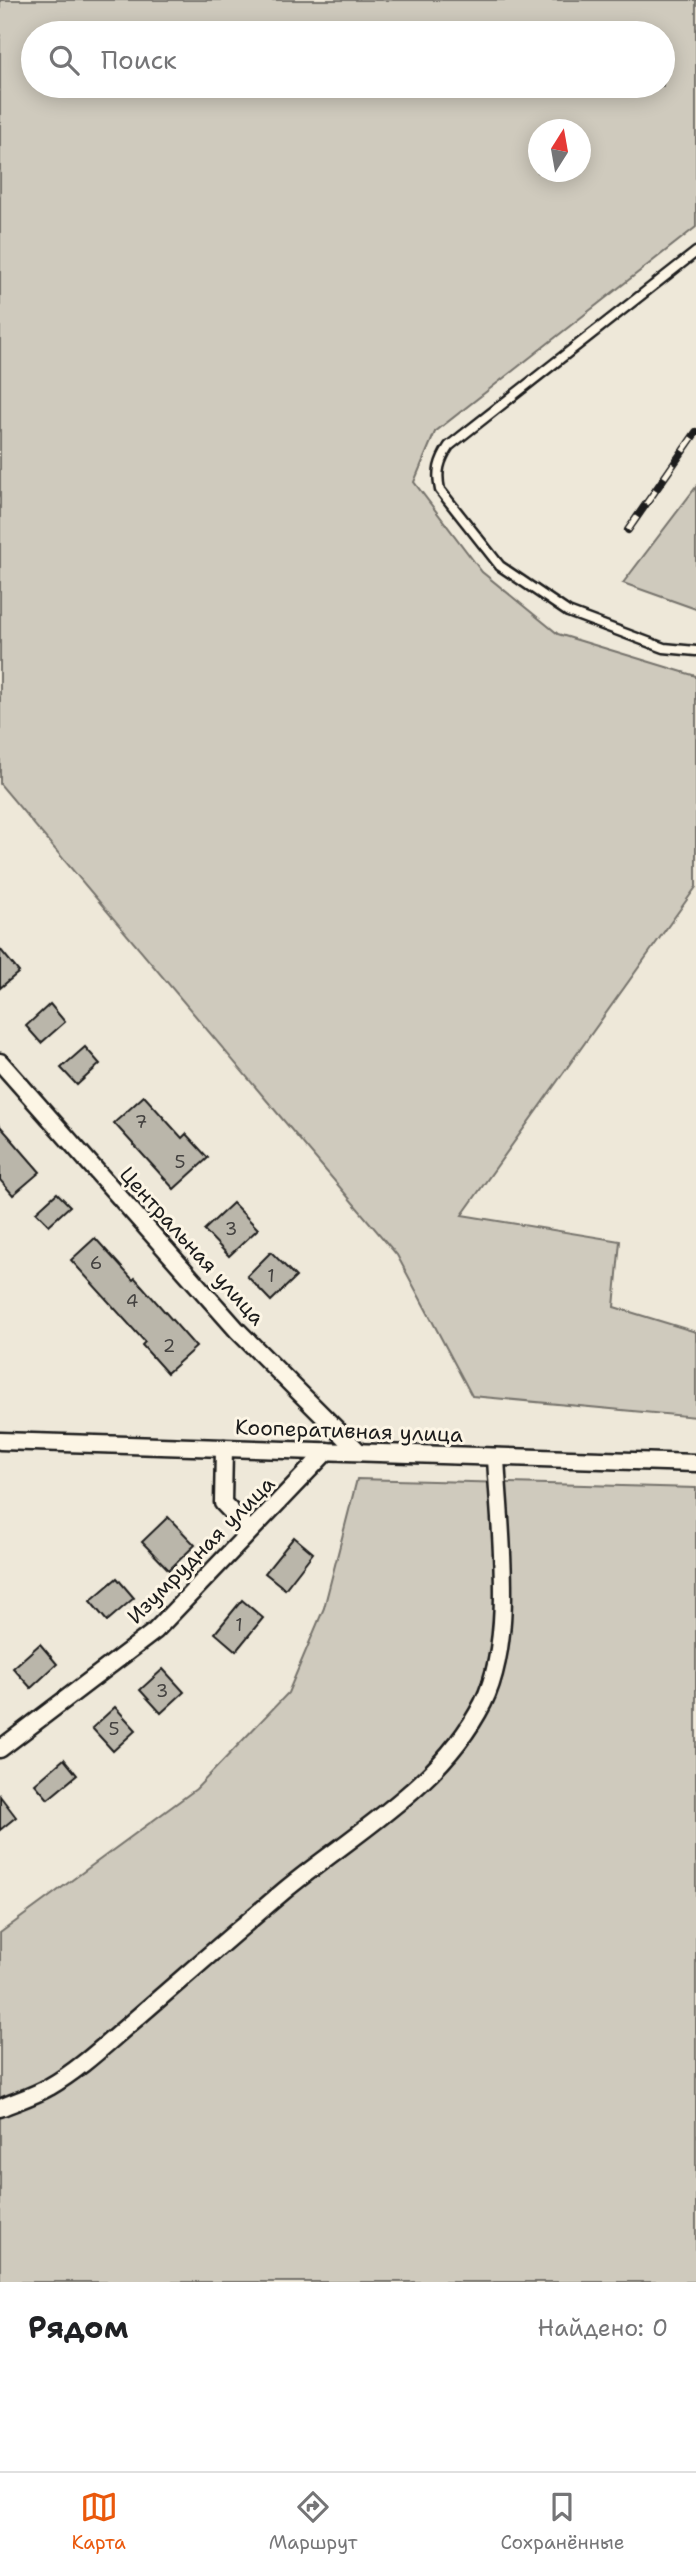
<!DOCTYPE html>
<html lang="ru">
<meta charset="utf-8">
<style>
:root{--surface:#fff;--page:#f2f2f2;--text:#202124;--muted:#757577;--line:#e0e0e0;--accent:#ea580c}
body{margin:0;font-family:"Shantell Sans",sans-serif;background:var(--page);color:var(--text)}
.compass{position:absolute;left:528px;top:119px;width:63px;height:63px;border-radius:50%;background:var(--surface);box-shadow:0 4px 18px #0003;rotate:11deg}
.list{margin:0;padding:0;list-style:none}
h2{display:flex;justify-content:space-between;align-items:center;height:91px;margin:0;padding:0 28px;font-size:30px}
h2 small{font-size:23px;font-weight:400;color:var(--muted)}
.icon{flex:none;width:38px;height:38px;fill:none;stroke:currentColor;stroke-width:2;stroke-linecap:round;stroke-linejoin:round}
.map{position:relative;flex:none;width:696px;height:2282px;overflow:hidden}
.search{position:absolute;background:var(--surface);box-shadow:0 4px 18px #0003;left:21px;right:21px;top:21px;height:77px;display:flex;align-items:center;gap:18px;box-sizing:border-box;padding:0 24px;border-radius:38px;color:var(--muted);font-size:26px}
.sheet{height:189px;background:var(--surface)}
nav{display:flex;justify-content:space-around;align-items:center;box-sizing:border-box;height:98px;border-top:2px solid var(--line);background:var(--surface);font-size:19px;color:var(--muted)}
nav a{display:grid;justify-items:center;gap:4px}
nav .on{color:var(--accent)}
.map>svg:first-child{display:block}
</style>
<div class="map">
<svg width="696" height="2282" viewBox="0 0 696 2282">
<rect width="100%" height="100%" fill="#eee8d9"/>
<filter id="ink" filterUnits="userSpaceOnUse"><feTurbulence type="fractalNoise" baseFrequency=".0143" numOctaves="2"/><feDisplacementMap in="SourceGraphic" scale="14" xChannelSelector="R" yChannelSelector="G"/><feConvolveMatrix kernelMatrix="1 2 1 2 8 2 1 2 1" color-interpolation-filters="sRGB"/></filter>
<g filter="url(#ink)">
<g fill="#cfcabd" stroke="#76736c" stroke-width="2" fill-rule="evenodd">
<path d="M0,0H696V227L435,432L414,482L482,572L558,634L696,676V887L462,1215L620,1241L614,1307L696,1332V1417L472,1396L397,1255L0,784ZM663,33V86H33V33ZM538,130H580V172H538Z"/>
<path d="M696,487V609L623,583Z"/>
<path d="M357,1479L696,1488V2282H0V1933L196,1789L288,1693L324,1608Z"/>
</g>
<g fill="#bab6aa" stroke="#1c1c1c" stroke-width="2">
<path d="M0,949L19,972L0,988Z"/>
<path d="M50,1004L65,1022L41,1043L26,1026Z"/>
<path d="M85,1047L100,1064L77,1085L61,1068Z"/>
<path d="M144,1096L182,1138L186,1134L208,1158L174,1189L114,1123Z"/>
<path d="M0,1126L40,1172L13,1195L0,1180Z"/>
<path d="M57,1193L70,1206L49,1225L36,1212Z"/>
<path d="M233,1203L258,1229L229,1256L204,1230Z"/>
<path d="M95,1238L133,1280L135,1278L196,1347L167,1373L142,1345L145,1342L71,1260Z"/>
<path d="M271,1252L296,1277L271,1301L247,1276Z"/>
<path d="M168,1517L195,1545L169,1570L142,1542Z"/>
<path d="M294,1537L313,1553L285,1589L265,1573Z"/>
<path d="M117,1578L134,1598L107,1621L90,1601Z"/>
<path d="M242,1600L263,1618L236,1651L215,1633Z"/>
<path d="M40,1644L57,1664L31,1688L13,1668Z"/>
<path d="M163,1669L184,1692L161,1713L140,1690Z"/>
<path d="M115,1707L136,1730L113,1751L92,1728Z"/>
<path d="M64,1759L77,1775L48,1799L35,1784Z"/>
<path d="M0,1796L16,1817L0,1830Z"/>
</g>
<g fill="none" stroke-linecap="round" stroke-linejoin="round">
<defs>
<path id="lane" d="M696,252L449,446C439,461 436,472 440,490L500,566L568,612L664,648L696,651"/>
<g id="street">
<path d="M0,1062L237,1330L359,1452"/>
<path d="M0,1441L696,1463"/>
<path d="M224,1448L223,1503L250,1531"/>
<path d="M0,1749L155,1631L327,1451"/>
<path d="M0,2108C16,2101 34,2096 49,2087C79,2070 106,2044 132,2022C183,1978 233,1934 285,1890C354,1833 441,1786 483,1703C516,1637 499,1528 496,1457"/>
</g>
</defs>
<use href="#lane" stroke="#1c1c1c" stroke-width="13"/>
<use href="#street" stroke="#1c1c1c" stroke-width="21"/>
<use href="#lane" stroke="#fcf5e5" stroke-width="8"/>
<use href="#street" stroke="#fcf5e5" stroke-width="16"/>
<defs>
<path id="rail" d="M628,530L696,432"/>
</defs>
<use href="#rail" stroke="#1c1c1c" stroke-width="8"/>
<use href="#rail" stroke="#fcf5e5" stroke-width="5" stroke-dasharray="16" stroke-linecap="butt"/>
</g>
</g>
<g text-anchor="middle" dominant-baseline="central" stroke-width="6" stroke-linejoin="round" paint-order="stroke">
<g font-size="18" fill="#444240">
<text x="141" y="1122">7</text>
<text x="180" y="1162">5</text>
<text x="231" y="1229">3</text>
<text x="96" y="1263">6</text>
<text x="271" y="1276">1</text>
<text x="132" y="1301">4</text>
<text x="169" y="1346">2</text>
<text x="239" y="1625">1</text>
<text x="162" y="1691">3</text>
<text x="114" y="1729">5</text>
</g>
<g font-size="21" fill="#1c1c1c" stroke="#fcf5e5">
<text transform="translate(192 1246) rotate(48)">Центральная улица</text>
<text transform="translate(349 1431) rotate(2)">Кооперативная улица</text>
<text transform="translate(201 1550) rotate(-45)">Изумрудная улица</text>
</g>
</g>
</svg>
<svg class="compass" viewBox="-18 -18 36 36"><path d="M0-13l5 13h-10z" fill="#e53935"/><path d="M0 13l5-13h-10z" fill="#757577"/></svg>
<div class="search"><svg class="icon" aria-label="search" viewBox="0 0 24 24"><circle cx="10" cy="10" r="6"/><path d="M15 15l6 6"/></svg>Поиск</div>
</div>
<section class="sheet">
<h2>Рядом<small>Найдено: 0</small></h2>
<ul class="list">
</ul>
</section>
<nav>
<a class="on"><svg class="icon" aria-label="map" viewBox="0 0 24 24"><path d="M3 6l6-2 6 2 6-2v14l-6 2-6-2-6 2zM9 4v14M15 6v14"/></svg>Карта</a>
<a><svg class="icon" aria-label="directions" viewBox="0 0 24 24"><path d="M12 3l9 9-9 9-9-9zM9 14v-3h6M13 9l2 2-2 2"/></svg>Маршрут</a>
<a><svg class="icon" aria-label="saved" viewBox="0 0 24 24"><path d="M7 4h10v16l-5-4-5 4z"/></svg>Сохранённые</a>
</nav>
